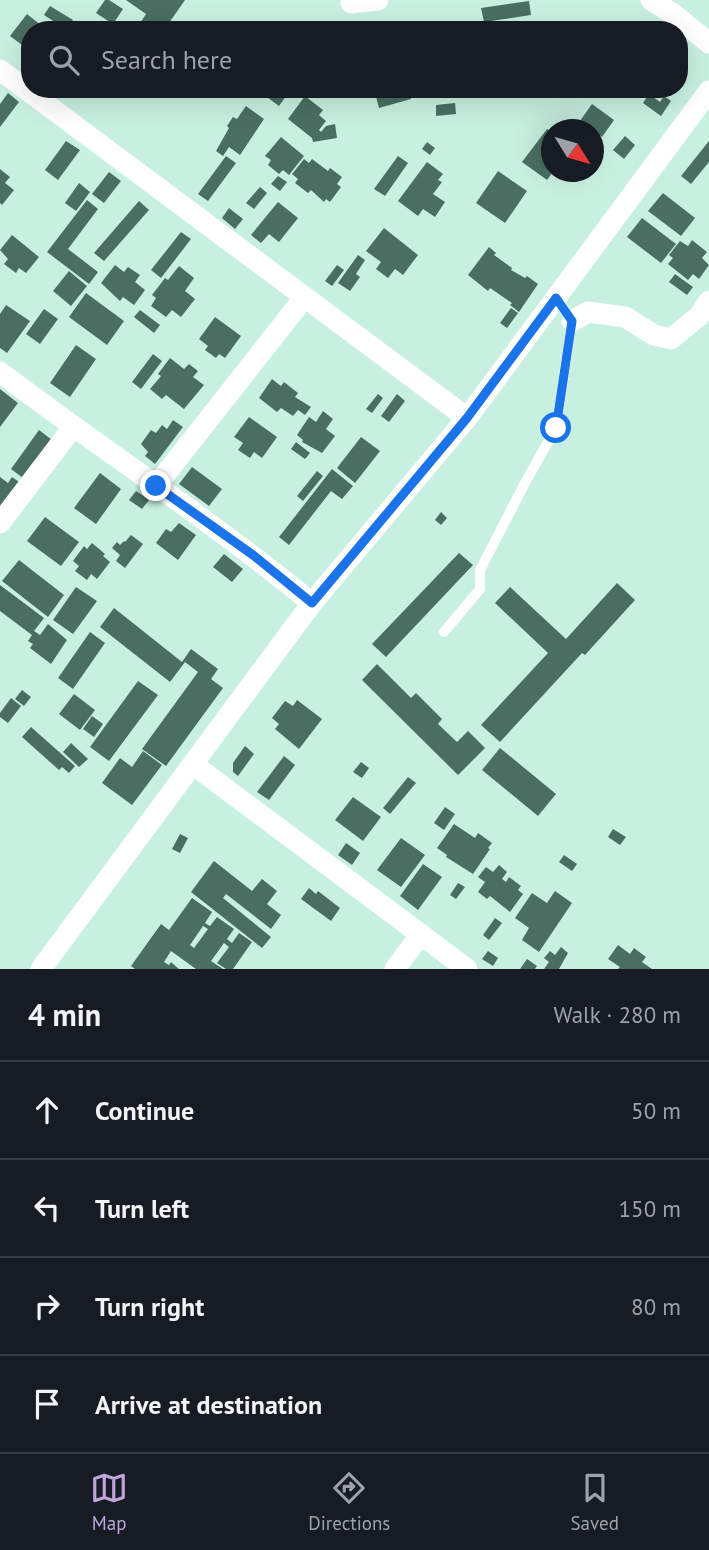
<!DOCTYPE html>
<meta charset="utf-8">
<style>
:root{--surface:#171b24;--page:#20242c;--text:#f1f3f6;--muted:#9ea1a6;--line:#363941;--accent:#bea6dd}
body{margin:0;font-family:"PT Sans",sans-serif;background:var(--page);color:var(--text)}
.compass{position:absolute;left:541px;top:119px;width:63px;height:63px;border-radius:50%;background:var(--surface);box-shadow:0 7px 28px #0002;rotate:127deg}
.stop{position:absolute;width:21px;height:21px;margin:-16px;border:5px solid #1a73e8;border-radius:50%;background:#fff}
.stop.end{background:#1a73e8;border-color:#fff;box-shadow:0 2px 7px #0008}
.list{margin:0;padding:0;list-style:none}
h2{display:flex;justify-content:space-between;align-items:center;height:91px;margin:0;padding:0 28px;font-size:30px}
h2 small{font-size:23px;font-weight:400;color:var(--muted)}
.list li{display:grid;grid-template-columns:46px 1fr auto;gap:21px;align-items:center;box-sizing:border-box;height:98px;padding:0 28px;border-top:2px solid var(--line)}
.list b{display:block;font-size:26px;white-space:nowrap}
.list em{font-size:23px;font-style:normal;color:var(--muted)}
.icon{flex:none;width:38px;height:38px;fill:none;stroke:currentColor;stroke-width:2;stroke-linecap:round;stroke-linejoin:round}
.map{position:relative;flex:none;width:709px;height:969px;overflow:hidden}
.search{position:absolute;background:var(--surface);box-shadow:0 7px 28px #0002;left:21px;right:21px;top:21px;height:77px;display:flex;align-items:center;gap:18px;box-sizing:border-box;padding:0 24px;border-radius:28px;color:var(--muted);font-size:26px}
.sheet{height:483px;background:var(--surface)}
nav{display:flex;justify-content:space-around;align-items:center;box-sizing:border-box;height:98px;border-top:2px solid var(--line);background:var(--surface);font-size:19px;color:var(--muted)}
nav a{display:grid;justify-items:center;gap:4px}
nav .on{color:var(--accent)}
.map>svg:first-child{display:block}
</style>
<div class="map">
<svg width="709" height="969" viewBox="0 0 709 969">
<rect width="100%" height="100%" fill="#c8f0e1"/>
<g fill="#4a6f62" fill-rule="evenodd">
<path d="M105,0H109L123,9L113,24L96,13Z"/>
<path d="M126,0H185L164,30L137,28L146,14Z"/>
<path d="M529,1L531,15L484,22L481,8Z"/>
<path d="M50,6L73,20L67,30L44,15Z"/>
<path d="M27,14L47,30H30V51L10,36Z"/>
<path d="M256,89H280L287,95L279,106Z"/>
<path d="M374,89H409L411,99L379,108Z"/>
<path d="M485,89H515V95L486,98Z"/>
<path d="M8,93L19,102L0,127V104Z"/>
<path d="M649,94L660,102L664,96L671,101L661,116L643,103Z"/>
<path d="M305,96L323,110L319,115L326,121L319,130L321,132L326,126L335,124L337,138L313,142L312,138L288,119Z"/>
<path d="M455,103L456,114L436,116V105Z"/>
<path d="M592,104L614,120L602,137L580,121Z"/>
<path d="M246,106L264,119L240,155L229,147L223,156L216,151L229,128L227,126L233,117L237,119Z"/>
<path d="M547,129L552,133L553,172L547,180L522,162Z"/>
<path d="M625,136L635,145L624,159L613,150Z"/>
<path d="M281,137L304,156L289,175L283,170L279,174L268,165L271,160L265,156Z"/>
<path d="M66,141L80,150L58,180L45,170Z"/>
<path d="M709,141V162L691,184L681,176Z"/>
<path d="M427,142L435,148L430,155L422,149Z"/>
<path d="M226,156L236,163L208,201L198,194Z"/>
<path d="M398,156L408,163L385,196L374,189Z"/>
<path d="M304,159L309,163L312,159L328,171L330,168L342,177L337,184L341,187L330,202L326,199L324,202L311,190L308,193L295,183L298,179L292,174Z"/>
<path d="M427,162L443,174L438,180L442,182L433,194L445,202L435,217L423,209L418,216L398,201Z"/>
<path d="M0,169L10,177L5,183L14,190L2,205L0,203Z"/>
<path d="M498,171L527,191L505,223L476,203Z"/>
<path d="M109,172L121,181L104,203L92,194Z"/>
<path d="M278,176L287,182L280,191L271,184Z"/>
<path d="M79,183L90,192L76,211L65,203Z"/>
<path d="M260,187L267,193L254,209L246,203Z"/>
<path d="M663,193L695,218L681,236L648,211Z"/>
<path d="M87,200L98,209L68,249L98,272L89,284L47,252Z"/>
<path d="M139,201L149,210L104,261L94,253Z"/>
<path d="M278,202L298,218L279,242L269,234L261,243L251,235Z"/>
<path d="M229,208L243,219L235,229L222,218Z"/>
<path d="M642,218L676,244L661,263L627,237Z"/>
<path d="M384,228L418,255L403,275L395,269L388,278L376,269L381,262L366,251Z"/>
<path d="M181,232L191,239L161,278L151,270Z"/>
<path d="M12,235L39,257L26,273L19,268L16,273L4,264L8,259L0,250Z"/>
<path d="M692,240L707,252L702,258L709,265L699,279L693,274L688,280L668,264L673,258L669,255L680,241L688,246Z"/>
<path d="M489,247L496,253L494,255L512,268L511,270L525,278L527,276L538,284L519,312L510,305L512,303L490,288L488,291L468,275Z"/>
<path d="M358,255L365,260L356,274L360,277L350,291L338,283Z"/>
<path d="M115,265L124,272L128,267L140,275L135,282L145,290L134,305L123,297L120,301L101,283Z"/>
<path d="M337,265L344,270L332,286L325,281Z"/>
<path d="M179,266L194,278L185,291L195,299L181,317L172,310L166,317L151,306L156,298L152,295L165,278L168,280Z"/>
<path d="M69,271L87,286L71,306L53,291Z"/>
<path d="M675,274L693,287L687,295L669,282Z"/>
<path d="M86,293L124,321L107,345L69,317Z"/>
<path d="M6,305L30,321L7,353L0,348V314Z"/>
<path d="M511,308L518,313L507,328L500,323Z"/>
<path d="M44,309L58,319L40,344L26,334Z"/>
<path d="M140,310L160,325L154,333L134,317Z"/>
<path d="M215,317L241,336L225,358L219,354L216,358L205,350L208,346L199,339Z"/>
<path d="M76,345L96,359L70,397L50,383Z"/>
<path d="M153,354L162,361L141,389L132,382Z"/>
<path d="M170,358L184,369L189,364L198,371L193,377L204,385L184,409L166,395L162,399L150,389L161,376L158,374Z"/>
<path d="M272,379L281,386L284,382L298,393L295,397L311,407L305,415L298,410L293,416L281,408L277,412L259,398Z"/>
<path d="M0,389L18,403L0,427Z"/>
<path d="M378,394L383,398L372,413L366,409Z"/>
<path d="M397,394L405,401L389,422L381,416Z"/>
<path d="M323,411L333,419L326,429L335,436L322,453L302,442L303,440L297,435L309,417L316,422Z"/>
<path d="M249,417L277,437L262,458L254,452L250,458L238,450L243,443L234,437Z"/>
<path d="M173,420L183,427L155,464L145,456L148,452L141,444L151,430L156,433L162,425L167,429Z"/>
<path d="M39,430L56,443L27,481L11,469Z"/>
<path d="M361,437L380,451L355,483L337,468Z"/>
<path d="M296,442L310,453L305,459L291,449Z"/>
<path d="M192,467L222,489L209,506L179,484Z"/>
<path d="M332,469L353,486L342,499L331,491L289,545L279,537Z"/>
<path d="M317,471L323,476L303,501L297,496Z"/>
<path d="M100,473L121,489L96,524L74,508Z"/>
<path d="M0,477L8,483L12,477L22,484L0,508Z"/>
<path d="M136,491L149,500L142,509L129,500Z"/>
<path d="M441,512L447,518L441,525L435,520Z"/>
<path d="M45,517L79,542L61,566L27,541Z"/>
<path d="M179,523L196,535L178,560L156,543L166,529L171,532Z"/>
<path d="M131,535L143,544L125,568L116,561L120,555L112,548L117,542L120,545L124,541L125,542Z"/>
<path d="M92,543L105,554L103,556L110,562L97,579L91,574L87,580L75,571L79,566L73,561L84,546L87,549Z"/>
<path d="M459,553L473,565L386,657L372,644Z"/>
<path d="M224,554L243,569L232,582L213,567Z"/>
<path d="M19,560L64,595L48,617L2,581Z"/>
<path d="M617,583L635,600L585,655L582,653L500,742L481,725L548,653L495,603L510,587L566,639Z"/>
<path d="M0,585L44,618L34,631L40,635L48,624L67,640L51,664L30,648L33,644L28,641L32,635L0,611Z"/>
<path d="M76,587L97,601L73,634L53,620Z"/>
<path d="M114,608L182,662L191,649L218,669L211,679L223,688L166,766L142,749L198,672L185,662L170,682L100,627Z"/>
<path d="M90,632L105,643L73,689L58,678Z"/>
<path d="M377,664L411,698L416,693L442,719L438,724L457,742L468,731L485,748L458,775L362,680Z"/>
<path d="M138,681L158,695L109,761L90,747Z"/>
<path d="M22,690L31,697L24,706L15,699Z"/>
<path d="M74,694L95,710L80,730L59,714Z"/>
<path d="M11,698L21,706L8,723L0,717V713Z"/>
<path d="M297,700L322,719L299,749L275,729L279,724L272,718L285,701L293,706Z"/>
<path d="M92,716L103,724L94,737L83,729Z"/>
<path d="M31,727L75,766L69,773L62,767L59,770L22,737Z"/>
<path d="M71,743L88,759L79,767L63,752Z"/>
<path d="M245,746L254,754L238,776L233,772V763Z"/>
<path d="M500,748L556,794L538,816L482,770Z"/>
<path d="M143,751L162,765L132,805L102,783L120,758L132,767Z"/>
<path d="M284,756L295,765L269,800L257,792Z"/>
<path d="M361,762L369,768L362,778L353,772Z"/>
<path d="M408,777L416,783L390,814L383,808Z"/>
<path d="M353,797L381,817L363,841L335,820Z"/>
<path d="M445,807L455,814L444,830L434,823Z"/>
<path d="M454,824L475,838L478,833L492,843L488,848L490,849L473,874L446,857L447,855L437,848Z"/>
<path d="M613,829L626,837L620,845L608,837Z"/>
<path d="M180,834L188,838L180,853L172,849Z"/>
<path d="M401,838L425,855L401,887L377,870Z"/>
<path d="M346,843L360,853L352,865L338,855Z"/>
<path d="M564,855L577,864L572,871L559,862Z"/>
<path d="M214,861L252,891L262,879L277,891L267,904L281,915L271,929L226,894L223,898L271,937L262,948L191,892Z"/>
<path d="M423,864L442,877L418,910L400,896Z"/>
<path d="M499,865L507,872L502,879L506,882L509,877L521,886L518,890L523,894L510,912L490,896L487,899L478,892L485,882L478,877L486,867L493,872Z"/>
<path d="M458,883L465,887L456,899L450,895Z"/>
<path d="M309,888L316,894L318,891L340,908L331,921L301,899Z"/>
<path d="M555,891L572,903L539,952L522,940L529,928L515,918L532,893L547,903Z"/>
<path d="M192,898L212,912L205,923L210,926L217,917L234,929L227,939L232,943L239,933L252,942L233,969H226L217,963L229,947L224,943L211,961L223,969H196L171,951L164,962L169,965L171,962L179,969H135L131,966L161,924L169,930ZM203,926L208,929L194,948L190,945Z"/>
<path d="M495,918L502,923L489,940L483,935Z"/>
<path d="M618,945L630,954L634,948L646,957L642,962L652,969H618L620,967L608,959Z"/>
<path d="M561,947L568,953L559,969H544L549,962L544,958L550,951L555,955Z"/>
<path d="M488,951L498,958L493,966L482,959Z"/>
<path d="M527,959L537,966L535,969H520Z"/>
</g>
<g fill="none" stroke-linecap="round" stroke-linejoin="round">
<path stroke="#fff" stroke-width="10" d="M444,632L480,589V570L526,481L556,428L572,321L556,298"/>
<g stroke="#fff" stroke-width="21">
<path d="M651,0L672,13L709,43"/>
<path d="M351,3L378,0"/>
<path d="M0,70L467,418"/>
<path d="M572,321L588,312L625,317L654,335L671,339L699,316L709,301"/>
<path d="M0,372C103,450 212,521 312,603"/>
<path d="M156,486L304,298"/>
<path d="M0,523L73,427"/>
<path d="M194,765L467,969"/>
<path d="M41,969L312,603L467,418L709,91"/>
<path d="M395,969L421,934"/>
</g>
</g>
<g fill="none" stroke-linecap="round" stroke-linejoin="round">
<path stroke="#1a73e8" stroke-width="9" d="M156,486L253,555L312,603L467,418L556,298L572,321L556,428"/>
</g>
</svg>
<svg class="compass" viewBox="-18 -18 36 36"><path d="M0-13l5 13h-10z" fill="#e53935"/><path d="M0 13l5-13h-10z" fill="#9ea1a6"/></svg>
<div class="stop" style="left:556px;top:428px"></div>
<div class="stop end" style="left:156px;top:486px"></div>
<div class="search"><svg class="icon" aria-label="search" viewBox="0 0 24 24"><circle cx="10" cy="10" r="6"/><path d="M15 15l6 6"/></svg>Search here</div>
</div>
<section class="sheet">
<h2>4 min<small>Walk · 280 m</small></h2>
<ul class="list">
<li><svg class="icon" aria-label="ahead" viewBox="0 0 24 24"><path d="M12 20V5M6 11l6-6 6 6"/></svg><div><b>Continue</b></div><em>50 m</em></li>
<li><svg class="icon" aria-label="left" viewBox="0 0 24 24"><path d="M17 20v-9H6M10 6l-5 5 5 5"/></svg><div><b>Turn left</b></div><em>150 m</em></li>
<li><svg class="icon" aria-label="right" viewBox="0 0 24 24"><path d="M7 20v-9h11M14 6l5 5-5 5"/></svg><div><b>Turn right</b></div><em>80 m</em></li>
<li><svg class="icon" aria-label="arrive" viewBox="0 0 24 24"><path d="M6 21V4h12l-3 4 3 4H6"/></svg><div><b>Arrive at destination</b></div></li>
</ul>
</section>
<nav>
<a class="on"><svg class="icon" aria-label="map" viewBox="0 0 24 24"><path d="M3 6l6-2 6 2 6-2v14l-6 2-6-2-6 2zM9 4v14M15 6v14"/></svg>Map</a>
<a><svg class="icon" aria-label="directions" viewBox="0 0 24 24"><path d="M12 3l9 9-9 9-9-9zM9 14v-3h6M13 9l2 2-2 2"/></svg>Directions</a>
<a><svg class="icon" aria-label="saved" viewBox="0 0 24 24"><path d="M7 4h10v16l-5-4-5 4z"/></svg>Saved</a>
</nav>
